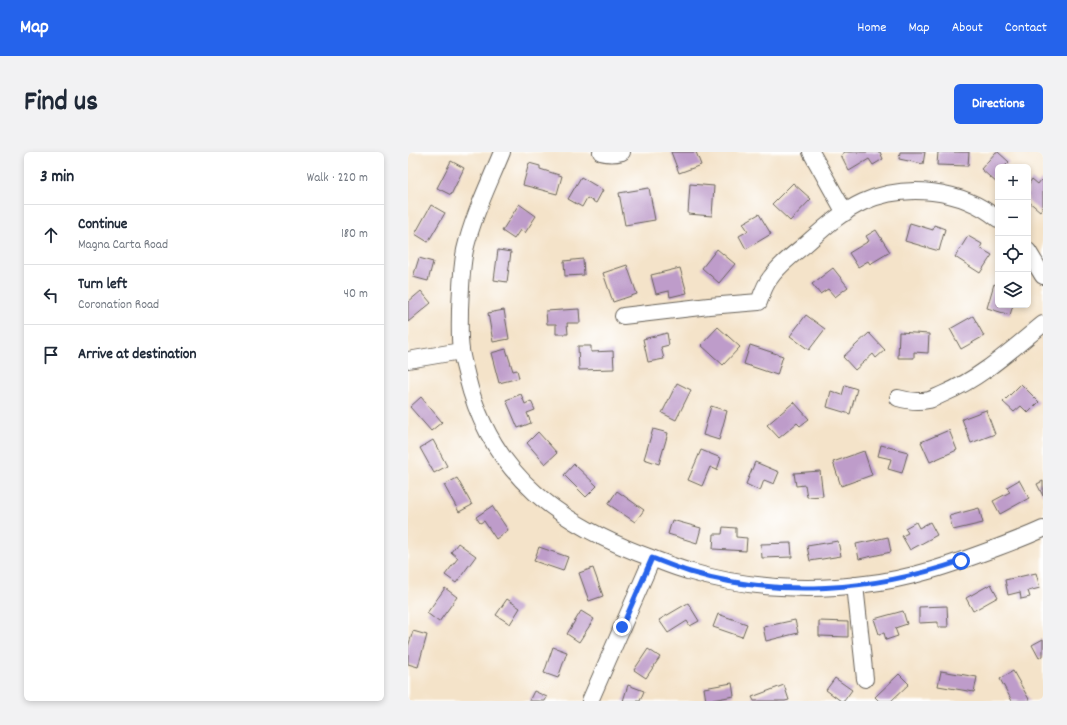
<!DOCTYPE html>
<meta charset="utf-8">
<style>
:root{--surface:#fff;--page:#f2f2f3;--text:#1f2937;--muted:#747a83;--line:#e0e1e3;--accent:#2563eb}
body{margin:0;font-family:Dekko,sans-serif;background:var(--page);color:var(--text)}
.controls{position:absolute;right:12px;top:12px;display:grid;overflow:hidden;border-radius:6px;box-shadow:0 2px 6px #0003}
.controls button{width:36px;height:36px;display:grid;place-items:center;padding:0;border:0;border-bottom:1px solid var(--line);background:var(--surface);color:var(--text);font:20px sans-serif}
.stop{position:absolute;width:12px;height:12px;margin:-9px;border:3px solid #2563eb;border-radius:50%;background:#fff}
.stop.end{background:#2563eb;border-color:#fff;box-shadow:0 1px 4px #0008}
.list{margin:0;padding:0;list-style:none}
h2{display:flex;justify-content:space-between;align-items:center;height:52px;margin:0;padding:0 16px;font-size:17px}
h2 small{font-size:13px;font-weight:400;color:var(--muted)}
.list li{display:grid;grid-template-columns:26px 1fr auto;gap:12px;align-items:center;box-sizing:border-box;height:60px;padding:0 16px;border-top:1px solid var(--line)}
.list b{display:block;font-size:15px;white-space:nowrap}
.list p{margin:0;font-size:13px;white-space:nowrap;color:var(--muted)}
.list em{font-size:13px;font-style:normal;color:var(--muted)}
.icon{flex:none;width:22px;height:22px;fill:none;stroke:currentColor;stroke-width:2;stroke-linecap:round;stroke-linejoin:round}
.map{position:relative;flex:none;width:635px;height:549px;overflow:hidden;border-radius:6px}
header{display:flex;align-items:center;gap:24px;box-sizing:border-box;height:56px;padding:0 20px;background:var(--accent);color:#fff}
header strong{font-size:19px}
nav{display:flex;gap:22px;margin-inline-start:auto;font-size:14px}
.intro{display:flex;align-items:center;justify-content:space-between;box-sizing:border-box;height:96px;padding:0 24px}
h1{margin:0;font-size:28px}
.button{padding:10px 18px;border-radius:6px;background:var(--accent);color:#fff;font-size:14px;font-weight:700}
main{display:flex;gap:24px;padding:0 24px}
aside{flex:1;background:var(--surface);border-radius:6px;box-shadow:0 2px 6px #0003}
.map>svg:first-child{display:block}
</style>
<header>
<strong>Map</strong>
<nav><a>Home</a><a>Map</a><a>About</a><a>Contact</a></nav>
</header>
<div class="intro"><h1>Find us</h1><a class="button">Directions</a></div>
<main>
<aside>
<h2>3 min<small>Walk · 220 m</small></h2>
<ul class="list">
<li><svg class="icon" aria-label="ahead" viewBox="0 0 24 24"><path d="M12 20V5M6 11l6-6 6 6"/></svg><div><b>Continue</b><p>Magna Carta Road</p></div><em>180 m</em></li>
<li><svg class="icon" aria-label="left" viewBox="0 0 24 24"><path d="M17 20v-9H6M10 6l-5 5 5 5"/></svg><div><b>Turn left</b><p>Coronation Road</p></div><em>40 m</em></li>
<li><svg class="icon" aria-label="arrive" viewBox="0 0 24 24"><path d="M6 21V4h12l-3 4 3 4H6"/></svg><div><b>Arrive at destination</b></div></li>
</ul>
</aside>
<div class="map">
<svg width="635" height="549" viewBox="0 0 635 549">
<rect width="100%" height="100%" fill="#fff"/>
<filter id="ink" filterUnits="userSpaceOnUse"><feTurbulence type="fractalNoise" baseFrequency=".025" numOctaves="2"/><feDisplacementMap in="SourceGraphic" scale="8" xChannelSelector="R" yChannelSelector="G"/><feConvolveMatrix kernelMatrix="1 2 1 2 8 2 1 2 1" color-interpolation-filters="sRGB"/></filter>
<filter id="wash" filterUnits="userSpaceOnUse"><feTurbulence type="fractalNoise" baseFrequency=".012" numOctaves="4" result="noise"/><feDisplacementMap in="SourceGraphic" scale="16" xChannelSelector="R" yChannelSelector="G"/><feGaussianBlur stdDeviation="0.9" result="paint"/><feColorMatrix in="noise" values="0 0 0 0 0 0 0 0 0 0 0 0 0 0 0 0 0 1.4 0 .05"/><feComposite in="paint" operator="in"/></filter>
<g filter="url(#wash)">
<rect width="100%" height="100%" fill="#f4e3c9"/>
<g id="blocks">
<g fill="#be9cca">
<path d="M263,0H288L293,13L271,21Z"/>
<path d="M437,0H472L475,7L465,13L461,7L441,19L433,3Z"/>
<path d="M492,0H517L515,12L491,7Z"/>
<path d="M530,0H561L560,14L529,13Z"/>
<path d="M588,0H590L601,10L596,15H590V32L573,17Z"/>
<path d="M43,9L56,16L43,43L29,36Z"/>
<path d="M121,11L132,14V17L154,24L149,42L115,33Z"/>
<path d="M173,25L195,38L188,51L179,46L174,55L160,47Z"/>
<path d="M624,27L630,32L633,28L635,30V55L632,59L620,49V33Z"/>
<path d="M385,31L403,47L382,69L364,52Z"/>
<path d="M282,32L306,34L304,64L280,62Z"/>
<path d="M241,36L247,68L217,73L211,41Z"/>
<path d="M111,52L128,64L117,81L112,78L106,87L94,79Z"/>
<path d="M23,53L37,61L20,90L7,82Z"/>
<path d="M351,62L363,82L338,97L331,84L340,79L335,71Z"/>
<path d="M502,71L525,78L526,73L537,77L531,99L497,89Z"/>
<path d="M468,78L482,100L462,112L460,109L450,115L441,101L461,89L458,84Z"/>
<path d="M560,84L574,92L572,96L584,103L572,121L547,105Z"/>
<path d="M309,97L327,112L311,131L294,116Z"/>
<path d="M90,98L103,100L99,130L86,128Z"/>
<path d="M11,106L25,110L20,129L5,125Z"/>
<path d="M175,107L176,123L157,124L156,109Z"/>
<path d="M219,113L229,142L205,150L195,121Z"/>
<path d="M272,116L279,141L262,145L261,139L248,142L243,123Z"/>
<path d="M425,116L440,135L427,145L420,137L412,142L404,132Z"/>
<path d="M586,132L590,134V153H605L602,163L579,156Z"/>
<path d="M13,139L23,151L0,170V150Z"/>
<path d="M171,157L172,171H159L160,182H148V172H139L138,159Z"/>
<path d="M96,158L101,187L85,190L80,161Z"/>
<path d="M398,163L417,177L401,198L382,184Z"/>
<path d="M565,164L576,184L553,197L542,177Z"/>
<path d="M310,175L332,195L315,213L293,193Z"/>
<path d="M491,180L521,182L520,201L506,200V206H490Z"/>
<path d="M259,181L261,193L253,195L256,207L240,210L235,187Z"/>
<path d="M461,181L477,198L468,206L465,202L447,218L435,205Z"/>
<path d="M342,193L375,204L369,223L336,212Z"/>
<path d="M170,194H183V200L205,199L206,217L171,218Z"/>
<path d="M98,197L105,219L109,218L111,226L91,231L83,201Z"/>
<path d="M269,231L283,238L268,268L254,261Z"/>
<path d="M613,232L631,250L620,261L613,254L606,260L595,250Z"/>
<path d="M437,233L449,237L442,262L419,255L423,239L434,243Z"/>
<path d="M113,242L117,252L123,249L127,258L119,261L123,271L110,276L98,248Z"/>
<path d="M13,245L34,270L23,279L2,255Z"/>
<path d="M386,250L401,267L392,274L389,271L371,286L359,273Z"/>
<path d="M303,254L319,259L311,288L295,283Z"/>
<path d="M578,258L587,282L563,291L554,267Z"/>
<path d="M245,277L260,281L251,312L236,307Z"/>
<path d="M541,278L549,298L522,310L513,290Z"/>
<path d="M130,280L149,301L137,312L119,291Z"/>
<path d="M25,288L39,314L26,321L12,296Z"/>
<path d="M473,293L500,300L494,321L480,317L483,307L470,304Z"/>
<path d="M293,298L313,306L309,318L302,315L294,334L280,328Z"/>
<path d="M456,299L464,323L433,334L425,310Z"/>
<path d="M347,310L371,320L366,332L356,328L352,339L338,332Z"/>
<path d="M166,312L189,334L178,345L156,323Z"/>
<path d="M412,319L415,344L399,345L397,333L388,334L386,321Z"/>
<path d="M49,326L64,353L51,360L36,333Z"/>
<path d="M611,328L621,346L592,362L585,349L602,340L599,335Z"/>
<path d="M635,329V344L629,332Z"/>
<path d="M209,339L236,358L227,370L200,352Z"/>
<path d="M84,354L100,378L88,387L76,369L72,371L68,365Z"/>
<path d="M571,356L575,371L545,378L541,364Z"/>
<path d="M264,368L293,376L289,391L260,382Z"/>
<path d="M508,370L511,376L522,370L529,383L502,398L494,384L500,381L497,376Z"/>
<path d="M315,375L328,376V385L339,386L338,399L305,397L306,382H314Z"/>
<path d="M480,385L483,400L451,407L448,392Z"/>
<path d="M430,389L433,404L402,409L399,394Z"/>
<path d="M50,391L68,404L48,431L37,423L50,406L43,400Z"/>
<path d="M383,391L384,405L354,406L353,392Z"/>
<path d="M131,395L160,405L155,419L126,409Z"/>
<path d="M185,416L195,444L181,449L171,421Z"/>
<path d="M628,421L632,436L620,439L622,445L613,447L612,440L600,443L597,428Z"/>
<path d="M583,432L590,445L565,459L558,446Z"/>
<path d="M37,436L49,445L31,470L19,461Z"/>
<path d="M99,447L112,456L102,472L88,463Z"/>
<path d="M280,451L291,469L282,474L279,469L260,481L251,468Z"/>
<path d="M539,454L540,475H530V470L511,471V455Z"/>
<path d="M173,459L186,467L171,490L159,482Z"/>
<path d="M495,459L499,472L487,476L490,484L478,488L476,481L471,482L466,467Z"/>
<path d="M310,462L339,472L334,485L305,475Z"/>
<path d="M387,468L390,481L358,489L355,475Z"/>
<path d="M411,469L440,470V485L411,484Z"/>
<path d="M5,479L19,483L10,515L0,512V495Z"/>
<path d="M635,487V504L631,506L624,493Z"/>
<path d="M145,495L159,500L150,526L136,521Z"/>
<path d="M240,497L252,505L238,526L226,518Z"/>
<path d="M533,519L569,525L566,540L530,534Z"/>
<path d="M605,519L622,549H604L592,527Z"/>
<path d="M491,522L501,532L483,549H471L467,545Z"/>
<path d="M427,526L444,538L436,549H433L418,538Z"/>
<path d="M324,531L326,544L298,549L296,536Z"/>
<path d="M220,533L236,539L232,549H215Z"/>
<path d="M376,533L381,548L377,549H346L344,545Z"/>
<path d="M126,539L139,545L137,549H121Z"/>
</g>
</g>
</g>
<g filter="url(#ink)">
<use href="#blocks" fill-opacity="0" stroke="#686259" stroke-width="1"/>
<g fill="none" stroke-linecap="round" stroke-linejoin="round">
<defs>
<g id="minor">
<path d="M94,0C81,32 65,64 57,98C53,118 53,137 52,157C52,171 51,184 53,198C54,207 57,216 59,225C83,324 154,374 246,407C257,411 269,416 280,419C336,436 400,440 457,432C503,427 545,412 588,396C604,390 620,384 635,377"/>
<path d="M193,0C200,2 207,2 214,0"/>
<path d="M403,0L437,61"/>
<path d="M620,99L635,124"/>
<path d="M215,164L301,154L351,150C354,141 357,132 363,125C372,112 386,102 398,92C416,76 433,60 455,50C498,31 553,37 590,67"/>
<path d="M0,208L53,199"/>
<path d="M490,246C500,249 511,250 521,248C525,247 530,244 535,242C573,226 603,198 635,172"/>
<path d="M447,433L457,527"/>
<path d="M182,549L244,407"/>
</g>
</defs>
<use href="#minor" stroke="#686259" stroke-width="18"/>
<use href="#minor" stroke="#fff" stroke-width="16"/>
</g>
</g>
<g fill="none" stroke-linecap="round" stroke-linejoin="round" filter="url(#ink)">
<path stroke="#2563eb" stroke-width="5" d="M214,475L244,406C257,411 269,416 282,420C370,446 466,439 553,409"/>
</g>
</svg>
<div class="controls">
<button>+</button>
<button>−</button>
<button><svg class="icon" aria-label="locate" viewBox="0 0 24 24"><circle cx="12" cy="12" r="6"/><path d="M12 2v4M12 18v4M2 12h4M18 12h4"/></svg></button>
<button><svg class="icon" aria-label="layers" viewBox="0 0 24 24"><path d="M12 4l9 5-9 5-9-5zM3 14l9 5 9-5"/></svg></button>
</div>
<div class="stop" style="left:553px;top:409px"></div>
<div class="stop end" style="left:214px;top:475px"></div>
</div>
</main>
